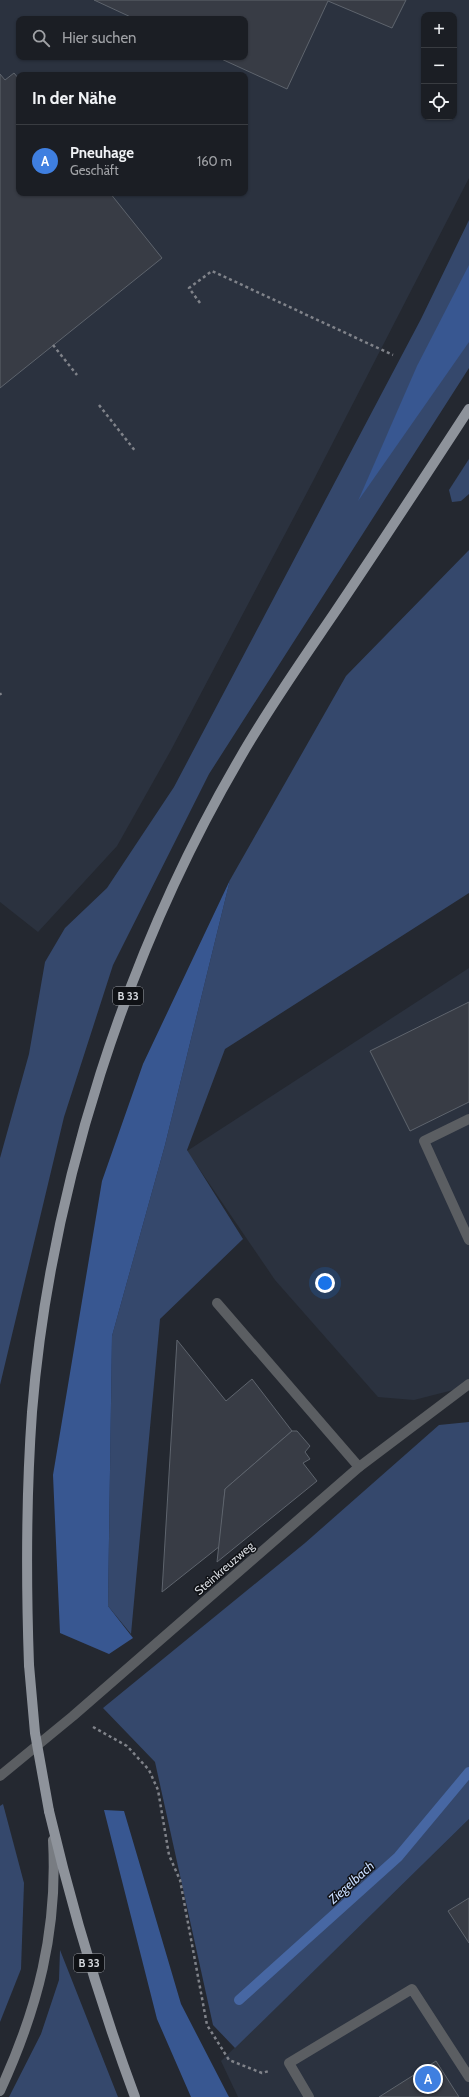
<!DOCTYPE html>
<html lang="de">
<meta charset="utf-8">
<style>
:root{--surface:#1b1e24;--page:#282b31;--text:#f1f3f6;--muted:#a0a2a6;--line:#393c41;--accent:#91b8fd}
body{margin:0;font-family:Cabin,sans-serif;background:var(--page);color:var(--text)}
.controls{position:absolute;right:12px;top:12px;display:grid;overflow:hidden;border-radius:8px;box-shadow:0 1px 3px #0004}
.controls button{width:36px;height:36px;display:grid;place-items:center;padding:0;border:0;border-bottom:1px solid var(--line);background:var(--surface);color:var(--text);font:20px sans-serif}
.you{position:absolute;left:325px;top:1283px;width:14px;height:14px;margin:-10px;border:3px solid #fff;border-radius:50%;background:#1a73e8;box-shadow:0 0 0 6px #1a73e833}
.badge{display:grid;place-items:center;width:26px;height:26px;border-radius:50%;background:var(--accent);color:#fff;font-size:13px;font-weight:700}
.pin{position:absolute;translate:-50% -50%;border:2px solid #fff;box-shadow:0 1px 4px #0006}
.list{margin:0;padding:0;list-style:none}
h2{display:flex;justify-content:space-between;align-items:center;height:52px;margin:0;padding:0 16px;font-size:17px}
h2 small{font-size:13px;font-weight:400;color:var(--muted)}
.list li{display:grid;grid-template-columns:26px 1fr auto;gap:12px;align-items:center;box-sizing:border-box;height:72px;padding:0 16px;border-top:1px solid var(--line)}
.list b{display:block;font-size:15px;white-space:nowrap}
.list p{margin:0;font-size:13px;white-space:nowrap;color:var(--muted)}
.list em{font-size:13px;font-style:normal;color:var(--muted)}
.icon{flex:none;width:22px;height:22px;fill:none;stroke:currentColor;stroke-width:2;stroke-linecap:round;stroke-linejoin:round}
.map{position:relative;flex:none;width:469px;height:2097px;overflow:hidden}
.search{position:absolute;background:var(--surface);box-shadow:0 1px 3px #0004;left:16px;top:16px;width:232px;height:44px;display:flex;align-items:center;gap:10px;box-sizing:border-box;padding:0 14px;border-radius:8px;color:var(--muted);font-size:15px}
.panel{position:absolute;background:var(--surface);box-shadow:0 1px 3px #0004;left:16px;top:72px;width:232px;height:124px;border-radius:8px}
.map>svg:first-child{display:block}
</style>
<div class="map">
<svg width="469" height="2097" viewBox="0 0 469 2097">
<rect width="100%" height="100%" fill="#242830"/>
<g fill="#2b323f" fill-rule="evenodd">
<path d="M0,0H469V178L312,483L171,750L117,846L38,932L0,902ZM424,15H454V117H424ZM19,19H245V57H19ZM19,75H245V193H19Z"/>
<path d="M469,968V1386L414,1400L378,1397L275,1280L187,1151Z"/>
<path d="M469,1819V2097H238L221,2061Z"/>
</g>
<g fill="#35486c">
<path d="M469,220V368L209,774L113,965L64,1117L0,1385V1158L29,1054L45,962L65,928L107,888L174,787L421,319Z"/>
<path d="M469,459V494L461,501L452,502L449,490Z"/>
<path d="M469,550V893L225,1049L187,1150L243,1239L160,1319L131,1634L108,1606L112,1336L165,1145L230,880L346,676Z"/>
<path d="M469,1422V1819L235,2048L213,2025L155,1762L103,1708L305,1543L439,1425Z"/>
<path d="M3,1804L24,1883L21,1969L0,2022V1806Z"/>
<path d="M60,1950L118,2097H9L41,2034L59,1980Z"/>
</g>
<g fill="#385791">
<path d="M469,265V342L358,501L417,366Z"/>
<path d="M230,880L165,1145L112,1336L108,1606L133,1638L109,1654L60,1633L53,1475L102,1181L143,1064Z"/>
<path d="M104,1810L124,1811L181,2004L229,2097H191L157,2019Z"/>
</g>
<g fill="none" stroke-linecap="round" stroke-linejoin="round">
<path stroke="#4767a3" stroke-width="10" d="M239,2000L398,1857L469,1772"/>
</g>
<g fill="#383c45" stroke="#5e646d">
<path d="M94,0H406L392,28L328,1L287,89L217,57H245V19H135Z"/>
<path d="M14,73L19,79V193H110L162,258L0,388V74L5,80Z"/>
<path d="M469,1002V1102L410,1131L370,1051Z"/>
<path d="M177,1340L226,1401L252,1379L292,1431L225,1489L220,1546L162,1592Z"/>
<path d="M292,1431H297L310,1446L305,1452L310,1459L303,1463L317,1481L217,1562L225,1489Z"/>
<path d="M469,1898V1943L448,1911Z"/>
<path d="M436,2061L459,2097H379Z"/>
</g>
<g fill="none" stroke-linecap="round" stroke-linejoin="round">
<g stroke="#80838a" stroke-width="2.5" stroke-dasharray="3 3" stroke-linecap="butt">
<path d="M200,303L189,288L212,271L393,355"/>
<path d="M53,345L77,375"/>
<path d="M99,405L136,452"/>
<path d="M0,693L1,695"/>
<path d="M93,1727L127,1746L149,1770L158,1790L169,1855L180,1880L207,2025L229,2060L262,2073L269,2071"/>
</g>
<g stroke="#5b5e62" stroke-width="10">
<path d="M469,1119L424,1141L469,1240"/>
<path d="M217,1303L359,1467"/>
<path d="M309,2097L289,2063L412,1989L469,2077"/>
</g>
<path stroke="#5b5e62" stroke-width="10" d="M0,1776L73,1716L359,1467L469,1384"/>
<path stroke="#787c82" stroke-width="10" d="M0,2091C38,2008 58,1931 53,1840"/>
<g stroke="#8e939b" stroke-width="10">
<path d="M29,1665C26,1580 26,1496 32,1412C50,1189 127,951 240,758C268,709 301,662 333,615C379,547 424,478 469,409"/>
<path d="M49,1811C72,1909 100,2003 135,2097"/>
</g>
<path stroke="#8e939b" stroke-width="10" d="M29,1665L35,1733L49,1811"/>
</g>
<g text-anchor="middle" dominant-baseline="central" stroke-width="3" stroke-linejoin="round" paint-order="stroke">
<g fill="#0f1115" stroke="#9a9da2" stroke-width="1">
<rect x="113" y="987" width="30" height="18" rx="3"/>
<rect x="74" y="1954" width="30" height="18" rx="3"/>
</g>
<g font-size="11" font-weight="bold" fill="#d6d9de">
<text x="128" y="996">B 33</text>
<text x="89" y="1963">B 33</text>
</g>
<g font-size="12" fill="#d6d9de" stroke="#0f1115">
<text transform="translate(224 1568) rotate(-41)">Steinkreuzweg</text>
</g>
<g font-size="13" font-style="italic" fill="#c6dafc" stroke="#0f1115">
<text transform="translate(351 1882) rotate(-42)">Ziegelbach</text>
</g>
</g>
</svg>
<div class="controls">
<button>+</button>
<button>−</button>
<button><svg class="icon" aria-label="locate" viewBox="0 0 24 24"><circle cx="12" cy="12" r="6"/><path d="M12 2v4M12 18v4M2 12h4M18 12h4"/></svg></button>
</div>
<div class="you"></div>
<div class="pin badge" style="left:428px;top:2079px;background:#3f7fe0">A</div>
<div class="search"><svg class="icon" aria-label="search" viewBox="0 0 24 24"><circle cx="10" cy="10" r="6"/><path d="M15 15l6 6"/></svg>Hier suchen</div>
<section class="panel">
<h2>In der Nähe<small></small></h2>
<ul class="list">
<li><span class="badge" style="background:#3f7fe0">A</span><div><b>Pneuhage</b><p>Geschäft</p></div><em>160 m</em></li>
</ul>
</section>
</div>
